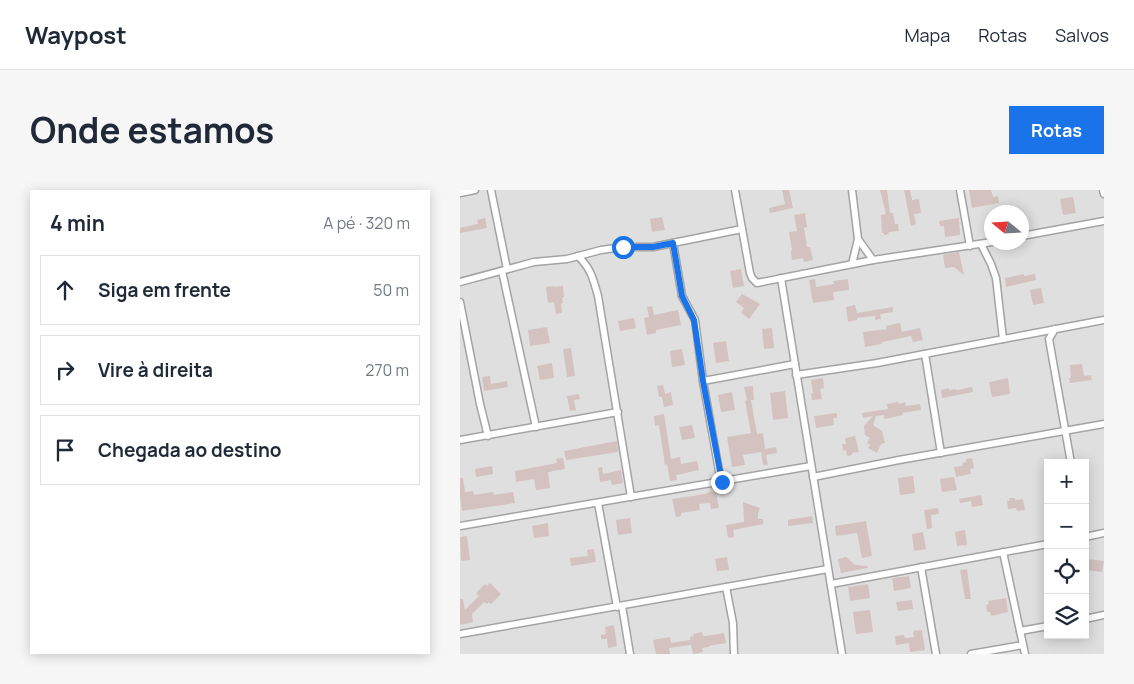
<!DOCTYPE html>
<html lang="pt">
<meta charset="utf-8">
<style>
:root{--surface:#fff;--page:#f6f6f7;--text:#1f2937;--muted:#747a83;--line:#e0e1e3;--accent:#1a73e8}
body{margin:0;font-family:Manrope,sans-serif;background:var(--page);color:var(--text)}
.controls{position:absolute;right:15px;bottom:15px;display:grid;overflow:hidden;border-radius:0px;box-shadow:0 2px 12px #0003}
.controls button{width:45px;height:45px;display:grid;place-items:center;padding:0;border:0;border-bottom:1px solid var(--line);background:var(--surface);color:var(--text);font:25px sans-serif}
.compass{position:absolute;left:524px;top:15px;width:45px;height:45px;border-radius:50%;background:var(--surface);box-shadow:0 2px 12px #0003;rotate:288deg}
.stop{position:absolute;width:15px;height:15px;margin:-11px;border:4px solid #1a73e8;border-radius:50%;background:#fff}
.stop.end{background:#1a73e8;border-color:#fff;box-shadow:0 1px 5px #0008}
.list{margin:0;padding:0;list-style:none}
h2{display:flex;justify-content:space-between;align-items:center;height:65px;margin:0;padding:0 20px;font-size:21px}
h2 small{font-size:16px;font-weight:400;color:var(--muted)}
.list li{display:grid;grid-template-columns:32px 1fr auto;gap:15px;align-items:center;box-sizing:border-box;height:70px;margin:0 10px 10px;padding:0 10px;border:1px solid var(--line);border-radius:0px}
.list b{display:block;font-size:19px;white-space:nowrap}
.list em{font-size:16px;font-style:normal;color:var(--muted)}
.icon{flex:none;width:28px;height:28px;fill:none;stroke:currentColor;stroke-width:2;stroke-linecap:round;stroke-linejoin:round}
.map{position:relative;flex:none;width:644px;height:464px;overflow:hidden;border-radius:0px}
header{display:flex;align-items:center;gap:30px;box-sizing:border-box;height:70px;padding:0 25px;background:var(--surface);border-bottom:1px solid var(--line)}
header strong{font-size:24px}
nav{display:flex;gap:28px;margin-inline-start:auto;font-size:18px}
.intro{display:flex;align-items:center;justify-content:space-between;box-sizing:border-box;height:120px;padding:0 30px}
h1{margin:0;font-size:35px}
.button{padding:12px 22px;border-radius:0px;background:var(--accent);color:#fff;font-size:18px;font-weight:700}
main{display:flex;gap:30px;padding:0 30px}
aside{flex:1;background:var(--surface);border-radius:0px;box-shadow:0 2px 12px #0003}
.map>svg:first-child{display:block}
</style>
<header>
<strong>Waypost</strong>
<nav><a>Mapa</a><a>Rotas</a><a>Salvos</a></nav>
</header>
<div class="intro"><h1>Onde estamos</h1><a class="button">Rotas</a></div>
<main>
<aside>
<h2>4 min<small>A pé · 320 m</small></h2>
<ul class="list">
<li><svg class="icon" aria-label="ahead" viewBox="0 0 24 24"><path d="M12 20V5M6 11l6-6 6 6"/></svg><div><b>Siga em frente</b></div><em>50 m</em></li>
<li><svg class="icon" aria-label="right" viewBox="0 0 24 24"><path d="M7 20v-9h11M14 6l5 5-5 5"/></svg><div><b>Vire à direita</b></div><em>270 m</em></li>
<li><svg class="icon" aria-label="arrive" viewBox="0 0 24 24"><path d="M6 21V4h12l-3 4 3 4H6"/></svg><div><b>Chegada ao destino</b></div></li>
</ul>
</aside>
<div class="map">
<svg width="644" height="464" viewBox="0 0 644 464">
<rect width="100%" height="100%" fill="#f3ece8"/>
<path fill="#e0dfdf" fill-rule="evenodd" d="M0,0H644V464H0ZM532,22H562V52H532ZM588,273H625V445H588Z"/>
<g fill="#d3c2c0">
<path d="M322,0H329L333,18L310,23L309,18L325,14Z"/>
<path d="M420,0H427L430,23H433L435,34H438L439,41L428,42L429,44L424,45V43H422L421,25L426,24Z"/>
<path d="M444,0H450L452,10L459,9L461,23L454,24L456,34L451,36Z"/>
<path d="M509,0H531L533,7L538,6L539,13L512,18Z"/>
<path d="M613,7L616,23L603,25L600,9Z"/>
<path d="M345,23L347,37L344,38L347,57H350L353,70L344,72L343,68L332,70L331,61L332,60L329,42L337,41L334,25Z"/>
<path d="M202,27L205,40L192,42L190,29Z"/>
<path d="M25,28L27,38L0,43V38L18,34L17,30Z"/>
<path d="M499,28L500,45L485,47L484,36H480L479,31Z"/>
<path d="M499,62L504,85L494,77L485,78L483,65Z"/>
<path d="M281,79L284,96L273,98L270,81Z"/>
<path d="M564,84V86L575,84L576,90L546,97L545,88Z"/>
<path d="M355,89L356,97L374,94L373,91L388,89L389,100L373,102L374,110L353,113L349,90Z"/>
<path d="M93,96L94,97L103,96L104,107L102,108L103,113H101L102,123L96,124L94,112L88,113L86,97Z"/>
<path d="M581,98L584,113L573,115L570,100Z"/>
<path d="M282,104L300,114L289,129L281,123L284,118L276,112Z"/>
<path d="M395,115L397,123L433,117V122L420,124L421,129L415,130V126L397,128V130L388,132L386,117Z"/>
<path d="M192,116L194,125L218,120L221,135L196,140V143L187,145L184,128L189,127L187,117Z"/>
<path d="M174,128L176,138L160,141L158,131Z"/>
<path d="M440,133L442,142L460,138L463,150L453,152L451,146L422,152V154L405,157L403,142L427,139L426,136Z"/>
<path d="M87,137L90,153L70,156L68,140Z"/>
<path d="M312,138L314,158L304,159L302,139Z"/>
<path d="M266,151L269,171L256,173L253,153Z"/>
<path d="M111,158L115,186L107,187L103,159Z"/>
<path d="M222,159L225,175L212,177L210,161Z"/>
<path d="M92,173L94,188L80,190L77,176Z"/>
<path d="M622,174L624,186L631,185L632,190L610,193L609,188H611L610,175Z"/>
<path d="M30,186L31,194L47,191L48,197L24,201L22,187Z"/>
<path d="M363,188L364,198L360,199L362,209L352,210L351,204L353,203L351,190Z"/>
<path d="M548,188L550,204L532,207L529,192Z"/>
<path d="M203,195L205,204L211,202L213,215L204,217L202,207H199L197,196Z"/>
<path d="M293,196L294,210H291L297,244L303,243L305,259L316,257L317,263L306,265L308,275H303L301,262L283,265L285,275L272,277L267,247L291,243L285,211L287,210L284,197Z"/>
<path d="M512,197L513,202L482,208L481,200L489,198V200L496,199L497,200Z"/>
<path d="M325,201L328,228L313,230L310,203Z"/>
<path d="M272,202L275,220L261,222L258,205Z"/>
<path d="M119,204L120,209L114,210L116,220L110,221L107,206Z"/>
<path d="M438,212L439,214L445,212L446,216L460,214L461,220L442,223L443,225L424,229V225L416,226L413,235L422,241L425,253L421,254L417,263L408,258L410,255L407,253L410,248L405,245L404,236L413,226L403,228L402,223L428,219L427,214Z"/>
<path d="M377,223V228H373L374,235L356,238L354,226Z"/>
<path d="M204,224L211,269L220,267L221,274L237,271L239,280L216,285L217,290L210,291L207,274L205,275L199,235L195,236L194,226Z"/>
<path d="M232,235L235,248L222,250L219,237Z"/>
<path d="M395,246L399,262L392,263V265L387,266L386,260L383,261L382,254H386L385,248Z"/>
<path d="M157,251L158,262L106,270L104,261Z"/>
<path d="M103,268L105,279L88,282L90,298L76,300L74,289L56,292L55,281L97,273L96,269Z"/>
<path d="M512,268L514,278L510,279L511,284L496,287L494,277L503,276L502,273L506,272V269Z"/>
<path d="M32,276L33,284L16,287L15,279Z"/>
<path d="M142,277L143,284L161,280L163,293L152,295L151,290L140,292L138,278Z"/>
<path d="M453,286L455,303L440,305L438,288Z"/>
<path d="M494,287L497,300L482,302L480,289Z"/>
<path d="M0,288H3L5,302L13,301L14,305L33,302L34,305L53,302L55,313L2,321L0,306Z"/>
<path d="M251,301L256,303L259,318L251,319L250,313L239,314L240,320L221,323V326L216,327L212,309L245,304Z"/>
<path d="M521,305L523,315L512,317L511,311L500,313L499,309Z"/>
<path d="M549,308H555V310L563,309L565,320L557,321L556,318L548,319L547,311L550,310Z"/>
<path d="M283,312L300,318L298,324V329H303V334L273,340L274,347L268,348L266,335L284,332Z"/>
<path d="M478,318L479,324L471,325L472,338L467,339L464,320Z"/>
<path d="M352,326L353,333L328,336V330Z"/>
<path d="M170,328L172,343L158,345L156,330Z"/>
<path d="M406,331L412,366L402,368L397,343L376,346L375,336Z"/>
<path d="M88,333L89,346L74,348L72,336Z"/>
<path d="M505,340L507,355L497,356L495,342Z"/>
<path d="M463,342L466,359L454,361L452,344Z"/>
<path d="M7,346L10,370L1,371L0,347Z"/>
<path d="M134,359L136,372L111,376L110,368L128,366L127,360Z"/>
<path d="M267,367L269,380L257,381L255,369Z"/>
<path d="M386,367L395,375L407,376L408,378L381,383L378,369Z"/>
<path d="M628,369L644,371L642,382L626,380Z"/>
<path d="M507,379L511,409H505L500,380Z"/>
<path d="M449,386L451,398L434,401L432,388Z"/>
<path d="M30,393L41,404L31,414L29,412L27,414L24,412L12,424L13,432L0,435V409H3L5,420L19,406L16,403L25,394L27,396Z"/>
<path d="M408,394L410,408L390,411L388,397Z"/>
<path d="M546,408L548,422L531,426L530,422H527L526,415L529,414L528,411Z"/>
<path d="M452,410L453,419L438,421L436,412Z"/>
<path d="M410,420L413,442L396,444L393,422Z"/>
<path d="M154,435L157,456L148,458L147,449H141V445L146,444L145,437Z"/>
<path d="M462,440L465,460L450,462L449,453L436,455L435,446L444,445L445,448L454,447L453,441Z"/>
<path d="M242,442L243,446H246L264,443L266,453L249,456V457L242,458L243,462L233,464L231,455L209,458L210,464H196L193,450L210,447L211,453L230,450V447L234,446L233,444Z"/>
</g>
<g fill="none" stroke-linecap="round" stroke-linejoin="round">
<defs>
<g id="minor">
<path d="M31,0L47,79"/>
<path d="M275,0L290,83L292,88L297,93L413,70L532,52"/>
<path d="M392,0L398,49L413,70"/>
<path d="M500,0L510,56"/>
<path d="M643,0L644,4"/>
<path d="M0,3L15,0"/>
<path d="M562,46L644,31"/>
<path d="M213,53L222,106L235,130L243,191L261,292"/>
<path d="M521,54L531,74L536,88L543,149"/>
<path d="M118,66C131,79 133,88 138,106L171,307"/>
<path d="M392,74L398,49"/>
<path d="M42,81L76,237"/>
<path d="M321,88L382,464"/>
<path d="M0,92L74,72L107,69L141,60L163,57H193L282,39"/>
<path d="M0,112L20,214L28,246"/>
<path d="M595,139L589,149L611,273"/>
<path d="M465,164L481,263"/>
<path d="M336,185L417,173L644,130"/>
<path d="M243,191L335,174"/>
<path d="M0,250L158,222"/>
<path d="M353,287L439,270L644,234"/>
<path d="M138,313L157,417"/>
<path d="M0,336L351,276"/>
<path d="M625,347L644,343"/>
<path d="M543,362L565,464"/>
<path d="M461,377L476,464"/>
<path d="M371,394L588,354"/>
<path d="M266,397L273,433L274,464"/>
<path d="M162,416L170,464"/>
<path d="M625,429L644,425"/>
<path d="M560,441L588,436"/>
<path d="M0,444L368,379"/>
<path d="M511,464L563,455"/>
</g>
</defs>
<use href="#minor" stroke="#a3a3a3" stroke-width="9"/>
<use href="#minor" stroke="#fff" stroke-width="6"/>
</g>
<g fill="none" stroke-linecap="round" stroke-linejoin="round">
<path stroke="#1a73e8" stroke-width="6" d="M163,57H193L213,53L222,106L234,130L243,191L262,292"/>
</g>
</svg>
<div class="controls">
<button>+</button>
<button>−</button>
<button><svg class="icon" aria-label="locate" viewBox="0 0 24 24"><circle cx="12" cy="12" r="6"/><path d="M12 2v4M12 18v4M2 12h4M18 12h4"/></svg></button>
<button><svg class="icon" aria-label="layers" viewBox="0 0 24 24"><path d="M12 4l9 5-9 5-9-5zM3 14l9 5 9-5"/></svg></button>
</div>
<svg class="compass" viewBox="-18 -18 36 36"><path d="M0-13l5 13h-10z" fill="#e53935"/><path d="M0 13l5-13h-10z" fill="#747a83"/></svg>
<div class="stop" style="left:163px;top:57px"></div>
<div class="stop end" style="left:262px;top:292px"></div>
</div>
</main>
